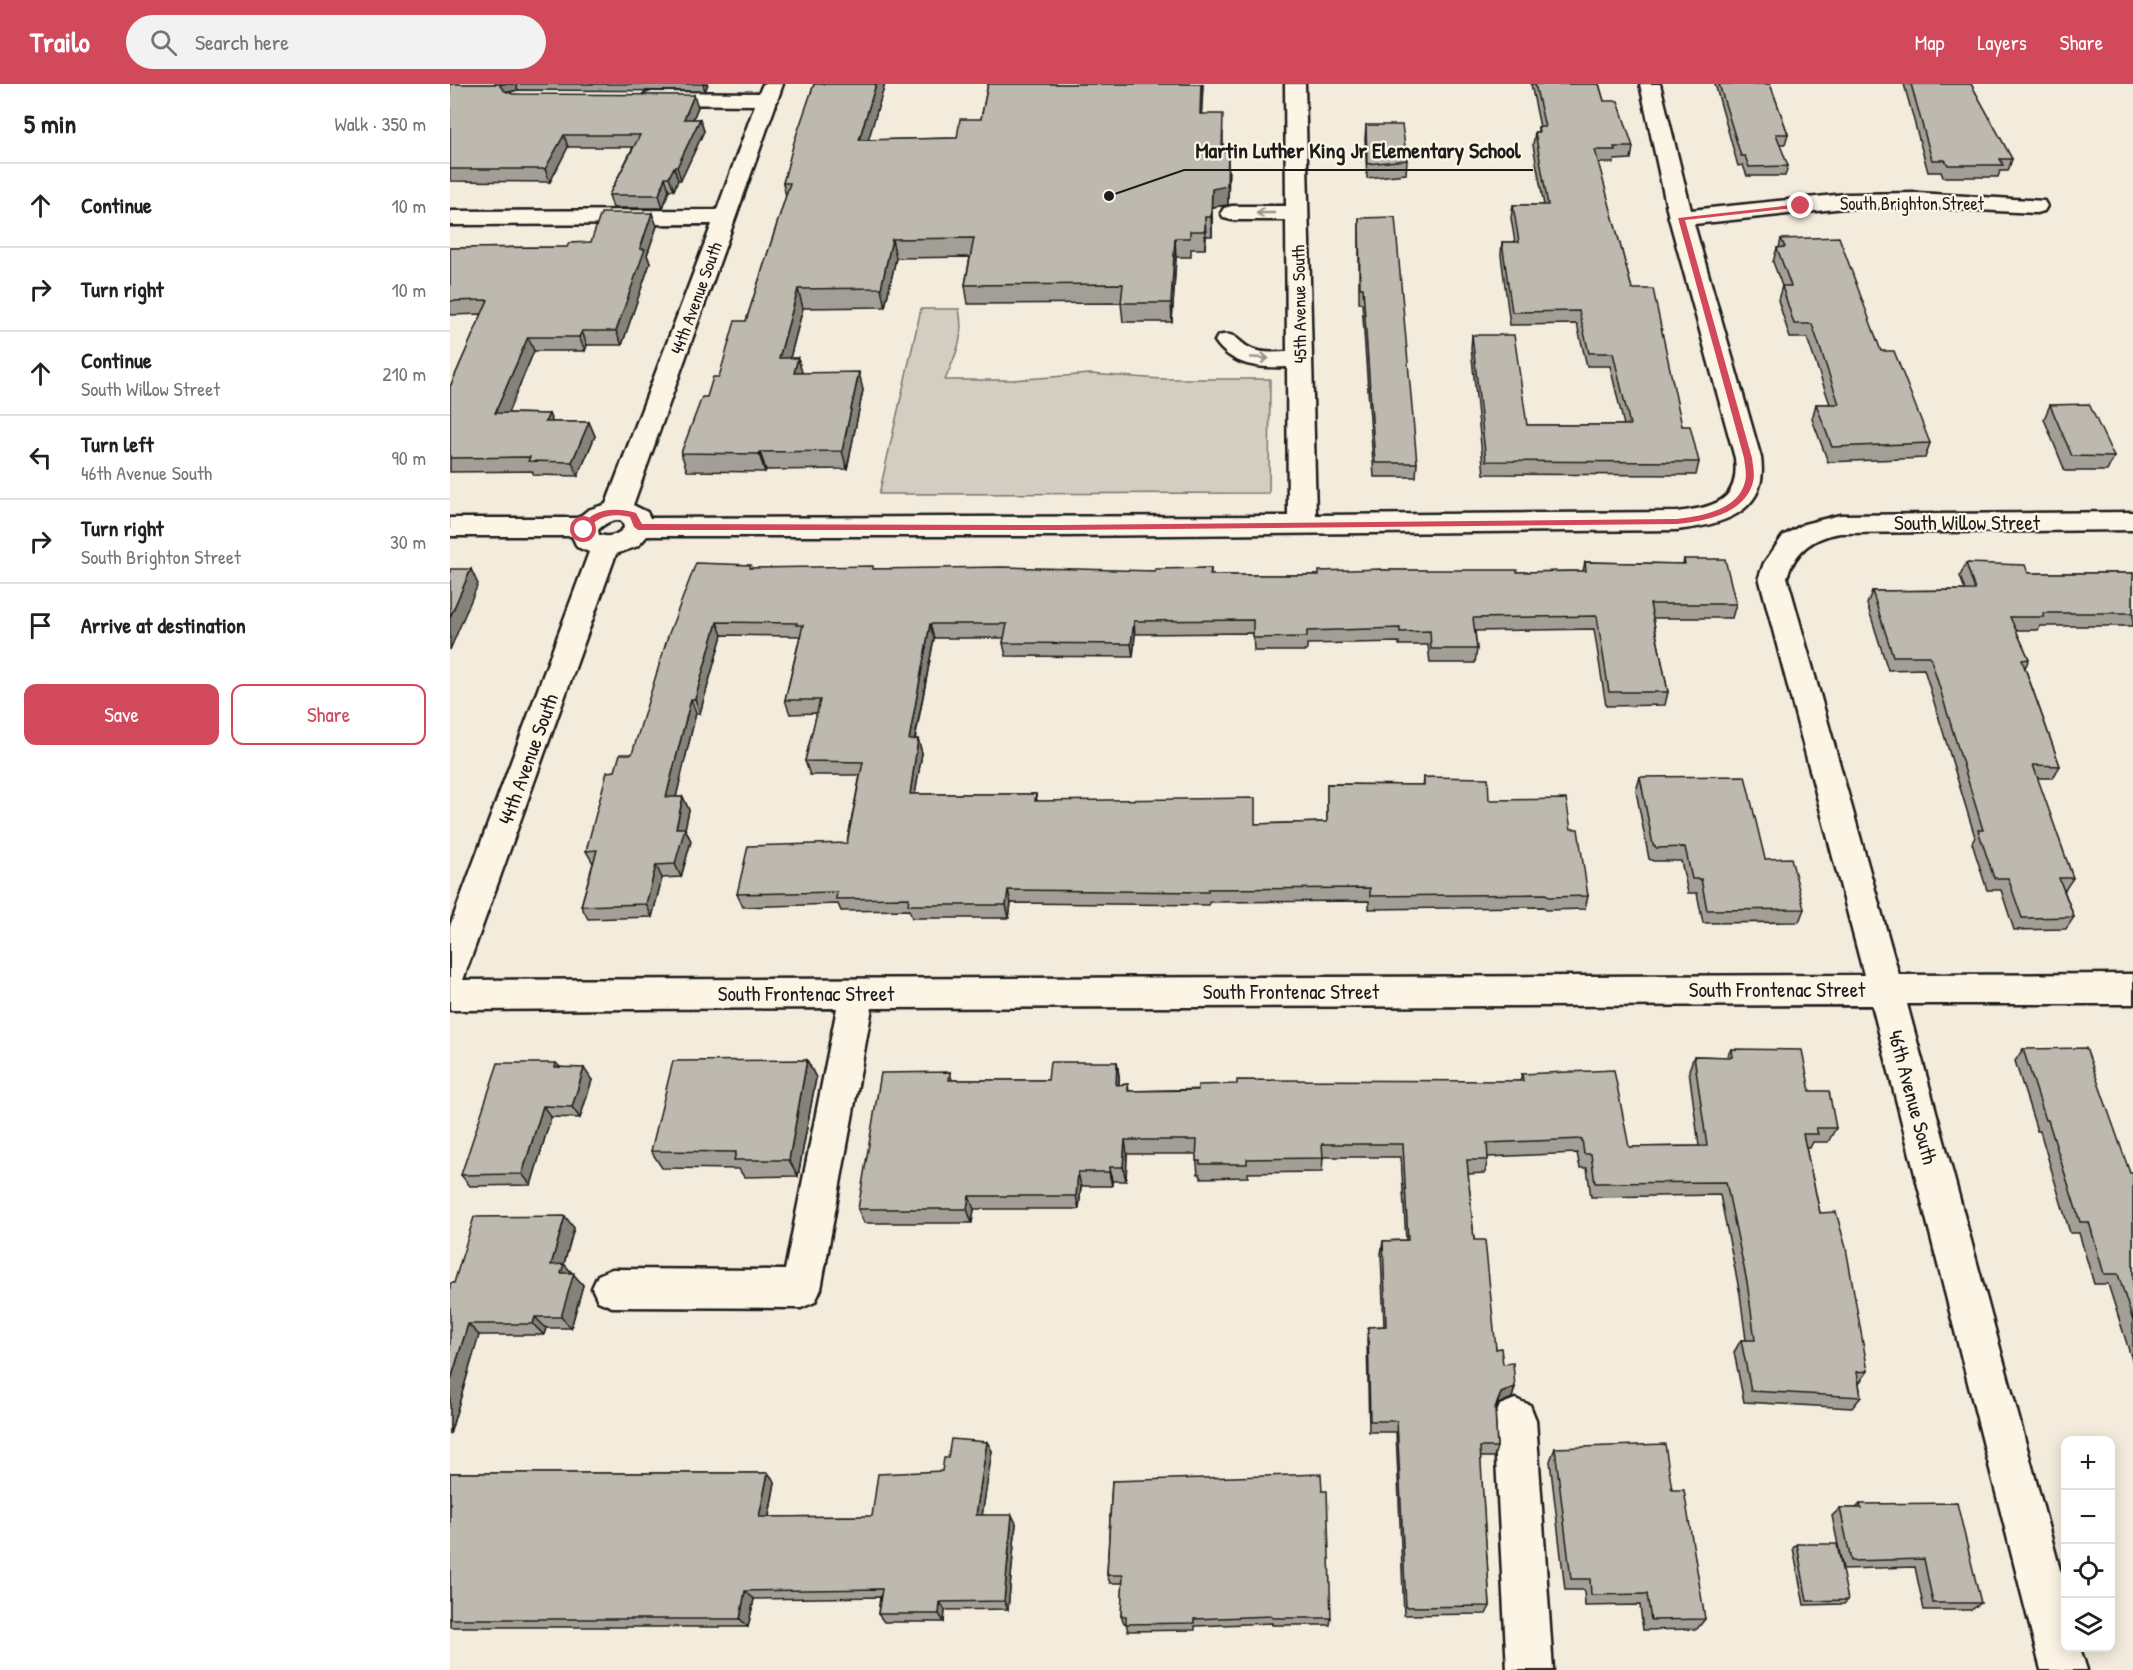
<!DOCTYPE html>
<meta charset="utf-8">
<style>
:root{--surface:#fff;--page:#f2f2f2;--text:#202124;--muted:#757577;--line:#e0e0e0;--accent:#d1495b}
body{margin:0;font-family:"Patrick Hand",sans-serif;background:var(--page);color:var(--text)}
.controls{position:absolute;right:18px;bottom:18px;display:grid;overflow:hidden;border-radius:12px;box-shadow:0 3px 15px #0003}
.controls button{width:54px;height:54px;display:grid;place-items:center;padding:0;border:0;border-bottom:2px solid var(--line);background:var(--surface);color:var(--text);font:30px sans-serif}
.stop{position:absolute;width:18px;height:18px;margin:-14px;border:4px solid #d1495b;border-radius:50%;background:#fff}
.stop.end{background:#d1495b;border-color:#fff;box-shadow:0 2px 6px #0008}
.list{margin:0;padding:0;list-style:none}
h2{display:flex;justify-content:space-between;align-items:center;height:78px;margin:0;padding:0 24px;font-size:26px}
h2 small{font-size:20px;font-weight:400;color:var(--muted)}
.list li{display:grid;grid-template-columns:39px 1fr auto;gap:18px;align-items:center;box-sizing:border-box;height:84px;padding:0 24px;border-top:2px solid var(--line)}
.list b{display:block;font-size:22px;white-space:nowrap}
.list p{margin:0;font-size:20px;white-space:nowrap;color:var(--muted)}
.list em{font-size:20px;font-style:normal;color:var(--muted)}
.actions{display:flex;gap:12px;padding:18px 24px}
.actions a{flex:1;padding:14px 0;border:2px solid var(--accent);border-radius:12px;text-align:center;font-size:21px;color:var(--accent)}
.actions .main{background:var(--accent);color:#fff}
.icon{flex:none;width:33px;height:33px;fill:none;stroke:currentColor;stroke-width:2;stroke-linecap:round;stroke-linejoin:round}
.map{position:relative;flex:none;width:1683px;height:1586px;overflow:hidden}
header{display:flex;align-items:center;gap:36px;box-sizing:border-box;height:84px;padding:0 30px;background:var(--accent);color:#fff}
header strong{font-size:28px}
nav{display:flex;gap:33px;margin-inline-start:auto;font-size:21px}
.search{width:420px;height:54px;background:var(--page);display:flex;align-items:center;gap:15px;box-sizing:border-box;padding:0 21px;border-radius:33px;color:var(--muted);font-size:22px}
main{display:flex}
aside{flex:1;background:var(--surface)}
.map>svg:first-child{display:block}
</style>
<header>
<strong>Trailo</strong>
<div class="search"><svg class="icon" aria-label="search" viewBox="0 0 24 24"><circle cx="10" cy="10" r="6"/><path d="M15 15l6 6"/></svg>Search here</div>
<nav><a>Map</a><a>Layers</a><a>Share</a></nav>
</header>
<main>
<aside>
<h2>5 min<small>Walk · 350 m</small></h2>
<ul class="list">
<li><svg class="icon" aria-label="ahead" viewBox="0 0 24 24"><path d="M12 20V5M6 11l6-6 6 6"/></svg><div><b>Continue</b></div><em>10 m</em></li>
<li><svg class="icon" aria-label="right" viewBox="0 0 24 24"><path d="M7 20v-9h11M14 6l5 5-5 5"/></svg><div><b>Turn right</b></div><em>10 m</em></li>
<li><svg class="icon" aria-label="ahead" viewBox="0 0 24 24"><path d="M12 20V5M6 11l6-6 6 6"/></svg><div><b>Continue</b><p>South Willow Street</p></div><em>210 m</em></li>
<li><svg class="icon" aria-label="left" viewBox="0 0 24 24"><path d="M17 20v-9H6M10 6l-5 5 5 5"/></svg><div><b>Turn left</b><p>46th Avenue South</p></div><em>90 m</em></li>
<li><svg class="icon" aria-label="right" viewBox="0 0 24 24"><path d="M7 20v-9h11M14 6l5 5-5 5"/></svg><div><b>Turn right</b><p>South Brighton Street</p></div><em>30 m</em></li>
<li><svg class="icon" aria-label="arrive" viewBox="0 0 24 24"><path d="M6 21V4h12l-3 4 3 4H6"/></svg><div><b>Arrive at destination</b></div></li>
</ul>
<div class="actions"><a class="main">Save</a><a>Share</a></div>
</aside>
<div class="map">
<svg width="1683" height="1586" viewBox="0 0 1683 1586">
<rect width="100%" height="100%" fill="#f3ecdd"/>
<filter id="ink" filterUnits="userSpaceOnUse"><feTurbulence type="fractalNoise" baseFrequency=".0167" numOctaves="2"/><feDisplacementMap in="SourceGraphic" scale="12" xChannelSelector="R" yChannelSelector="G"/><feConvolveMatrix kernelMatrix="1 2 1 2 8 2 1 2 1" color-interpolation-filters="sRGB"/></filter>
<g filter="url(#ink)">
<path fill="#d3cec1" stroke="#78756e" stroke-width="1.5" d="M471,225H509C515,255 506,270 495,296H563L640,290L712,295H820L819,409L429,410Z"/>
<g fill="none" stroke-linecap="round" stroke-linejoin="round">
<defs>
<g id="minor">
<path d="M313,0H333L183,421L197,428L200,434L838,432L837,283C808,284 782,282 765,257L768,252C789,247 786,259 802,265C813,270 826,268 837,268L836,136H782L774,134L771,129L774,124L782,122H836L835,0H855L866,431L1227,428C1264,423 1290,418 1285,374L1219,134L1190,0H1210L1241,126L1395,110L1468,109L1594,117L1597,122L1594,127L1586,129L1468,123L1395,124L1244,140L1311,374C1319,429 1271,441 1227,446L611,452H197L188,462L166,470L13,896L1414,891L1309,493L1314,479L1333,452L1354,440L1390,431L1683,428V446L1390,449C1362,454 1346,466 1337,493L1449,891L1683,890V920H1457L1616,1508V1564H1630L1637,1586H1591L1422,921L422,924L371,1205L365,1218L351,1224L162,1223L148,1217L142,1204L148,1191L162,1185L335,1186L387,924L0,926V842L139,468L127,463L122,452H0V434H128L138,426L156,420L262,140L0,141V127L267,126L305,21L202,20L195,18L191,14L195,10L202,8L309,9ZM169,436L173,439L174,444C168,451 159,454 149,451L148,446C154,440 160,436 169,436Z"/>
<path d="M1065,1315L1080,1321L1086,1336L1103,1586H1057L1044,1336L1050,1321Z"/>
</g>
</defs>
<use href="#minor" stroke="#1c1c1c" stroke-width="5"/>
<use href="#minor" fill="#fcf5e5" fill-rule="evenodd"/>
</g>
<g fill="#a39f96" stroke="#1c1c1c" stroke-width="1.5">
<path d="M0,0H258L255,7L68,6L59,8L63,10L248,23L243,35H250L254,47L231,96H228L224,106H219L213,124H163L159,111L183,63H118L100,98L0,97Z"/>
<path d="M364,0H435L418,56L507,54L531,35L538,0H753L751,30L773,48V68L779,86L778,121L762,123V152H756L755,165H741V173H726L722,238H673L671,219L518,220L515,201L520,173L446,174L435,223L353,224L340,274H348L352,289L413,306L397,385L316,386L315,388L237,387L231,369L257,313L269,293L296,237L336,112L333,99Z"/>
<path d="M1081,0H1149L1154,17L1183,63L1181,75L1164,76L1163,79H1148L1182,205L1232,342L1249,378L1246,391L1034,390L1021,264L1022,251L1077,341H1174L1160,282H1137L1127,240L1060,241L1051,171L1052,158H1065L1061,134L1063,121H1094L1083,61L1085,48H1088V43H1090Z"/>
<path d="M1265,0H1320L1338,50L1335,60H1329L1338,82L1335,92H1297L1293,81L1288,82Z"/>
<path d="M1454,0H1521L1562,75L1558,87H1550L1548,93H1493L1491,88H1478Z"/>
<path d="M916,41L957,76L956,90L917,94L915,55Z"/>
<path d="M909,134L967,379L966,393H924L912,219H909Z"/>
<path d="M207,142L197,171L200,179L172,261H137L135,267H84L58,329L99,330L102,338H139L145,352L128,392L84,391L82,387L0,388V303L32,230L0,231V164L117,163L141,158Z"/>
<path d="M1331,155L1431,267L1480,359L1475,374L1378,378L1362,335L1366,320H1380L1357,254H1340L1328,216L1332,202L1323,178L1327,164H1329Z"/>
<path d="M1600,321L1664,373L1657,387H1615L1594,335Z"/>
<path d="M1234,475L1286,520L1282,534H1203L1218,608L1215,621L1156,622L1144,545L1025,547L1027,565L1025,579H980L978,561H949V558L857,560V567H804L803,549L685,550L683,573L556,572L553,559L554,554H484L465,656L468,655L472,669L465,710H586L587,717L806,740L877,738V700L973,701L974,693L1121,745L1138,812L1135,825L1096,826L1093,823L919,825V817L759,818V821L561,819L559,834H462L459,826L391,827L388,820L293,823L287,810L397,759L410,691H360L355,677L367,629L340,630L335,616L350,552L272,551L250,629H246L226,713H233L239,726L235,744L241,757L231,793L212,794L202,833L138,835L131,822L143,779L136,767L165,687L182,670L302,484L705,487L761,484V491H869L931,486L1067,488L1133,487L1135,478L1233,480Z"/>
<path d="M1516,479L1578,489H1683V542H1590L1588,546H1566L1579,575L1575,584L1610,682L1603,694H1587L1623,794L1615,806H1614L1624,833L1616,845L1564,846L1551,806H1537L1522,759L1525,753L1474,585L1438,586L1417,520L1422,507L1515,506L1510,492Z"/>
<path d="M1190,693L1315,775L1354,825L1349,838L1253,839L1247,809H1238L1231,777H1203L1199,775L1186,707Z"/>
<path d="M1281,965L1360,1007L1386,1044L1378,1058H1363L1360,1064H1356L1370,1129L1418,1287L1409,1299L1411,1313L1402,1324L1294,1318L1284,1268L1291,1256H1296L1290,1210L1270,1111L1141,1113L1137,1084H1130L1127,1069L1038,1073L1035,1089L1018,1090L1024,1156L1046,1265L1053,1280L1065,1303L1062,1314L1048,1320L1045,1327L1047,1363L1044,1373H1030L1040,1522L1036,1530L954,1531L946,1348H919L917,1255L918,1243L934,1242L931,1170L933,1157L956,1156L951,1073H873L872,1088L798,1089V1093L751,1094L750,1090H748L746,1070H677L676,1097H662V1102H631L629,1125H524L522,1139H414L408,1125L500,988L502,996H598L667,978L669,992V1001L678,1000L679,1007L1070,997L1072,990L1179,1063L1249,1062L1239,986L1244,972L1277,973Z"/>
<path d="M1573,965L1680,1089H1683V1279L1658,1200H1644L1629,1149H1620L1590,1047H1587L1565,977Z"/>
<path d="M357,976L366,994L348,1092L294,1093L289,1085L212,1084L201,1067Z"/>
<path d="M106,979L110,983L142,996L130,1034L101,1033L81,1101L20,1102L11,1091Z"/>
<path d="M124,1144L114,1180L133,1201L121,1244H96L94,1251H29L0,1350L4,1199Z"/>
<path d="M537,1358L542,1367L532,1431L566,1439L558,1525L495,1526L494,1538H434L428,1530L430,1513L304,1515L298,1543H0V1389H318L325,1398L319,1433L422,1432L492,1387L498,1374Z"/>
<path d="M1105,1364L1222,1406L1255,1535L1247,1545L1193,1546L1190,1521L1135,1522L1134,1506H1115L1100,1377Z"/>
<path d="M662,1397L881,1534L880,1541H822V1539L745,1542V1546L678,1547L676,1539H674L671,1532L673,1499H660L657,1491Z"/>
<path d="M1410,1420L1531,1519L1521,1526H1474L1465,1483L1393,1485L1382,1432L1390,1424H1406Z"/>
<path d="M1347,1460L1398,1516L1394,1520L1354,1521L1343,1464Z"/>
</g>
<g fill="#85827a" stroke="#1c1c1c" stroke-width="1.5">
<path d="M51,0H66L68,6L59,8L55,14L50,2Z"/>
<path d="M253,0H258L255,7Z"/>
<path d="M426,0H435L413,74L409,56Z"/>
<path d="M751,0H753L751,48L750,30Z"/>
<path d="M244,11L248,23L238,47L234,35Z"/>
<path d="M250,35L254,47L231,96L227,83Z"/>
<path d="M114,51L118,63L100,98L95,85Z"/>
<path d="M778,68V121L762,123V152L761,133L762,105Z"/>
<path d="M224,83L228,96L224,106L219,93Z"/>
<path d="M215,93L219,106L213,124L209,111Z"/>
<path d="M202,129L207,142L197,171L200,179L172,261L166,247L190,165Z"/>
<path d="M755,133L756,152L755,165Z"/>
<path d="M725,154L726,173L722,238L721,219Z"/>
<path d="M442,155L446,174L435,223L431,204Z"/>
<path d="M348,205L353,224L335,293L329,274Z"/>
<path d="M132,247L137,261L135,267L129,253Z"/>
<path d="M78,253L84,267L52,343L45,329Z"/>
<path d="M348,274L353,292L344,289Z"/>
<path d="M409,288L413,306L397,385L392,367Z"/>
<path d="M99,330L105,344L95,338Z"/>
<path d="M139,338L145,352L128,392L122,378Z"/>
<path d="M310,368L316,386L315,388L309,370Z"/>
<path d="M21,485L28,500L0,566V533Z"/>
<path d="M684,537L685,550L683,573L681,560Z"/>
<path d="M267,538L272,551L250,629L245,615Z"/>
<path d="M480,540L484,554L462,669L459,656Z"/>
<path d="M241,615L246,629L223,726L216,713Z"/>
<path d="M468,655L472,669L463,723L460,710Z"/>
<path d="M233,713L239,726L235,745L241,757L231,793L225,780L226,744Z"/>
<path d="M206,781L212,794L202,833L196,820Z"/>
<path d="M558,806L561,819L559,834L556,821Z"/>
<path d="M357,976L366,994L348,1092L339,1076Z"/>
<path d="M667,978L669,992L668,1015L666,1001Z"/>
<path d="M134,984L142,996L130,1034L122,1023Z"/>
<path d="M93,1022L101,1033L81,1101L72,1090Z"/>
<path d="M675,1056L677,1070L676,1097L673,1083Z"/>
<path d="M660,1083L662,1097V1102L659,1088Z"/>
<path d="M628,1088L631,1102L629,1125L626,1112Z"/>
<path d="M519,1112L524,1125L522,1139L517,1125Z"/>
<path d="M115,1132L124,1144L114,1180L133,1201L121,1244L111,1233L101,1181Z"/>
<path d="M85,1233L96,1244L94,1251L83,1240Z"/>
<path d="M18,1240L29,1251L0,1350V1299Z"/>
<path d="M1065,1303L1062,1314L1048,1320L1042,1335L1051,1309Z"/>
<path d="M537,1358L542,1367L531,1439L526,1431Z"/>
<path d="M318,1389L325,1398L317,1442L309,1433Z"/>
<path d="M562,1431L566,1439L558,1525L554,1517Z"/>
<path d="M295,1507L304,1515L298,1543L290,1535Z"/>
<path d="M490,1518L495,1526L494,1538L489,1530Z"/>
</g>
<g fill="#beb9ae" stroke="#1c1c1c" stroke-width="1.5">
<path d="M0,0H51L50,2L55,7L63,10L244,11L234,35H250L227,83H224L219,93H215L209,111H159L190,51H114L95,85H0Z"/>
<path d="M364,0H426L409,56L507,54L510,35H531L538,0H751L750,30H773L772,68H778L777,102L762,105L761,133H755V147H740V154H725L721,219H671L673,200L515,201L524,154L442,155L431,204L348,205L329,274H348L344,289L409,288L392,367L310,368L309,370L231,369L252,313H257L263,293H269L285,237H296L340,99H333L344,58Z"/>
<path d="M1085,0H1149L1154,17H1168L1183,63H1164L1165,66H1145L1182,205H1203L1232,342H1240L1249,378L1036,377L1022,251H1064L1077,341H1180L1163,269H1139L1129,227L1062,228L1052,158H1069L1063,121H1098L1085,48H1089L1088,43H1095Z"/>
<path d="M1269,0H1320L1338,50H1326L1338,82L1299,83L1295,72H1291Z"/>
<path d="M1461,0H1521L1562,75H1550L1553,81H1498L1495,76H1482Z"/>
<path d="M916,41H952L957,76L917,80Z"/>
<path d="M151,129H202L190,165H195L166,247H132L129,253H78L45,329L99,330L95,338H139L122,378L78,377L80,373L0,374V303L38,216L0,217V164L117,163L119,159L141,158Z"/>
<path d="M945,133L967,379H925L913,204H910L909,134Z"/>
<path d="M1389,153L1431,267H1444L1480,359L1382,363L1366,320H1389L1362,240H1344L1332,202H1341L1327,164L1335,163L1331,155Z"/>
<path d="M1639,320L1664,373L1622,372L1600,321Z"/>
<path d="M1234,475H1275L1286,520H1200L1218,608H1159L1147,532L1023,534L1027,565H981L980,547L950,548V544L857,547V553L803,554V536L684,537L681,560L553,559L557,540H480L459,656L468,655L460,710H586L585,717L805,714V740L877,738V700L974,701V693L1038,694L1039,716L1116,715L1121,745H1128L1138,812L1099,813L1096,810L920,812V804L758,805V808L558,806L556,821H458L459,814L386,815L387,808L287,810L298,762L397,759L413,678L355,677L370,616H335L353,541H346L347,539L267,538L245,615H241L216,713H233L226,744H235L225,780L206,781L196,820L131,822L147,766L136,767L157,688L165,687L170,670H182L218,552L246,479L301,481L300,484L423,482V485L552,483L705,487V485L761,484L760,491H869V487L931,485V486H1067V488L1136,487L1135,478L1235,480Z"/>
<path d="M1516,479L1575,481L1578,489H1683V529H1593L1594,533H1560L1579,575L1572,576L1610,682L1583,681L1623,794H1609L1624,833L1572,834L1558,794H1544L1528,746H1533L1480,572H1443L1422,507L1525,506Z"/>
<path d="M0,485H21L0,533Z"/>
<path d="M1295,692L1315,775L1341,774L1354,825L1257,826L1251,795H1242L1235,763L1207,764L1203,761L1190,693Z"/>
<path d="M1636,964L1680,1089H1683V1237L1668,1190H1654L1639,1138H1630L1598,1036H1596L1573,965Z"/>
<path d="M1281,965L1352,966L1360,1007H1379L1386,1044H1366L1368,1050H1353L1370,1129L1386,1128L1396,1164L1418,1287L1407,1288L1411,1313L1301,1307L1291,1256H1305L1297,1198L1276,1098L1145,1099L1141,1070H1134L1132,1055L1037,1059L1038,1076H1017L1024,1156H1035L1046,1265L1051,1264L1053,1280L1063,1279L1065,1303L1051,1309L1045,1324L1047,1363H1030L1040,1522L956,1523L947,1337H920L918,1243L936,1242L933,1157L958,1156L953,1060H872L873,1074L797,1075V1080H750V1077H746L747,1056H675L673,1083H660L659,1088H628L626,1112H519L517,1125H408L431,989L500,988L499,996H598L600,978H667L666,1001L678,1000V1007L748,1006V1001L787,1000V996L1073,997L1072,990L1164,986L1179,1063L1257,1062L1244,972L1282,973Z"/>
<path d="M357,976L339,1076H284L286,1068L201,1067L223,977Z"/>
<path d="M48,979H106L105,983L134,984L122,1023L93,1022L72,1090L11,1091Z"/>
<path d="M115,1132L101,1181L114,1180L111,1189H124L111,1233H85L83,1240H18L0,1299V1199H4L24,1133Z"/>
<path d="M501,1355L537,1358L526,1431H562L554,1517L490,1518L489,1530H428L432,1505L295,1507L290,1535H0V1389H318L309,1433L422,1432L428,1390L492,1387L494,1374H498Z"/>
<path d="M1215,1360L1222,1406H1234L1255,1535L1201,1536L1197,1510L1141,1511L1140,1495H1121L1105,1364Z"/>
<path d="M871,1390L872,1407H877L881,1534H822V1532L744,1535V1539L676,1540V1532H671L673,1491H657L662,1397Z"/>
<path d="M1507,1419L1531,1519H1483L1474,1475L1401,1477L1390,1424H1411L1410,1420Z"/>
<path d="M1347,1460H1387L1398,1516L1357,1517Z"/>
</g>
<defs><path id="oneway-shaft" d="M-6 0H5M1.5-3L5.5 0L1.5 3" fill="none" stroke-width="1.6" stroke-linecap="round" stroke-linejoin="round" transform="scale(1.5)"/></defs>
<g stroke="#97938b">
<use href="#oneway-shaft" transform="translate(815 129) rotate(180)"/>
<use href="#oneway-shaft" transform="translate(810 274) rotate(4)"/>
</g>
</g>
<path fill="#d1495b" d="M1351,120L1354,123L1235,136L1302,374C1303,382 1305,391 1303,398C1295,430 1255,437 1227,440L611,446H188L184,443L180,433C163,429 146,431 137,448L130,446C140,424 165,423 186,429L192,440L611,441L1227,435C1252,432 1288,426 1295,398C1297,391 1295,382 1294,374L1228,134Z"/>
<g text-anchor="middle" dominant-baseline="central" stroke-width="4.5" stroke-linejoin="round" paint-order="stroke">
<g font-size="18" fill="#1c1c1c" stroke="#fcf5e5">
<text x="1462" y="119">South Brighton Street</text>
<text transform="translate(246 214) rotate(-70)">44th Avenue South</text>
<text transform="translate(849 220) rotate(-91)">45th Avenue South</text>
</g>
<g font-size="21" fill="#1c1c1c" stroke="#fcf5e5">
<text x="1517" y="438">South Willow Street</text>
<text transform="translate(78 675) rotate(-70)">44th Avenue South</text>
<text x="1327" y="905">South Frontenac Street</text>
<text x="841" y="907">South Frontenac Street</text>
<text x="356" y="909">South Frontenac Street</text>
<text transform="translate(1463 1013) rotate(75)">46th Avenue South</text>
</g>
</g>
<path fill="none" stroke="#1c1c1c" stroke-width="2" d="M659 112L734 86H1083"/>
<circle fill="#1c1c1c" stroke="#fcf5e5" stroke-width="2" cx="659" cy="112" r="6"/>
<g font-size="22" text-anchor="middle" font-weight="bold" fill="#1c1c1c" stroke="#fcf5e5" stroke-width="4.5" stroke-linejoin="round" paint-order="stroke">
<text x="908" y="74">Martin Luther King Jr Elementary School</text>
</g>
</svg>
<div class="controls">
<button>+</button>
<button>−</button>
<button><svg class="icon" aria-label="locate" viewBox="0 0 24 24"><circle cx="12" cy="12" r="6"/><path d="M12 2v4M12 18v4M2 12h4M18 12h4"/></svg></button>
<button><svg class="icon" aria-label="layers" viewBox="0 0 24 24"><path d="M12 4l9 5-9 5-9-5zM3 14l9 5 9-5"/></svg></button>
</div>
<div class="stop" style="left:134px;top:446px"></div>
<div class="stop end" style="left:1351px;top:122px"></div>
</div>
</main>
